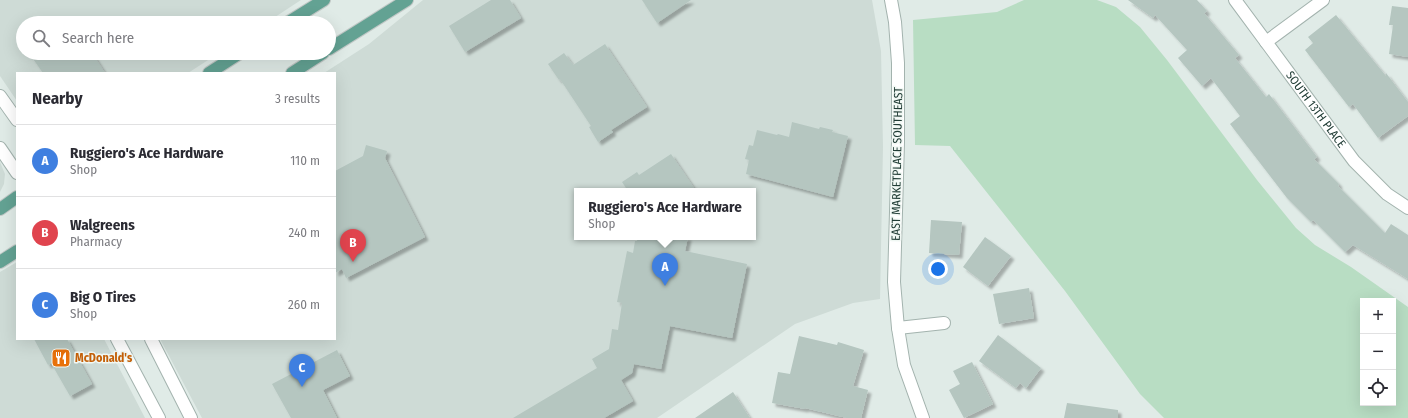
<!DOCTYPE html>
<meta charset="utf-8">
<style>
:root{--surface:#fff;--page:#f2f2f3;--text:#2b2b33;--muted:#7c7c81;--line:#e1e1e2;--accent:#865142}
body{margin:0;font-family:"Fira Sans Condensed",sans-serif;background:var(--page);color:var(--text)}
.controls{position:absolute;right:12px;bottom:12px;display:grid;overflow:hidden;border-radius:0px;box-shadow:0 4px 16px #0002}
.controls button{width:36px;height:36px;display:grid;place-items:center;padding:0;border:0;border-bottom:1px solid var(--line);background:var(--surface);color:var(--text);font:20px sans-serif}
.you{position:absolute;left:938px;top:269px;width:14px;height:14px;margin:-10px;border:3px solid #fff;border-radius:50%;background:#1a73e8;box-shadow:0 0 0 6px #1a73e833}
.badge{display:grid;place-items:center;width:26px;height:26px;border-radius:50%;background:var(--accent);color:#fff;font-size:13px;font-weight:700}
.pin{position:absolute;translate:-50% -33px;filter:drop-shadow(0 1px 2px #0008)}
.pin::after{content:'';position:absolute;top:21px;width:14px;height:12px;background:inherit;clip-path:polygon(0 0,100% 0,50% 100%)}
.popup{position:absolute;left:574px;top:188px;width:182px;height:52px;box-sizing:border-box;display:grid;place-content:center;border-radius:0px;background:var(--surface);filter:drop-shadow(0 1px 3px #0005);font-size:13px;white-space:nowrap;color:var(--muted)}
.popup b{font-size:15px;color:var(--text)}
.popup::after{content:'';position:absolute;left:50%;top:100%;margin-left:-8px;border:8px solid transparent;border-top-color:var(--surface)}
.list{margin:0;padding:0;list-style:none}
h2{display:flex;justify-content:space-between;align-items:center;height:52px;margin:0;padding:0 16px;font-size:17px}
h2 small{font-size:13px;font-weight:400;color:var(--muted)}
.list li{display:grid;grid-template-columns:26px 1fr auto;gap:12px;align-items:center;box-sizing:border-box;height:72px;padding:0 16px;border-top:1px solid var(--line)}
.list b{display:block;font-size:15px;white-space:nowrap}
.list p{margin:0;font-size:13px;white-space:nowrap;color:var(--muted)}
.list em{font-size:13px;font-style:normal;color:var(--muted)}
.icon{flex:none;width:22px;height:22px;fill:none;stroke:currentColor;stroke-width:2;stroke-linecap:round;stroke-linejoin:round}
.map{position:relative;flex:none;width:1408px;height:418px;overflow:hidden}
.search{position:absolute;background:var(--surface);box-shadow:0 4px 16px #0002;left:16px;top:16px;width:320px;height:44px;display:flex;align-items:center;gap:10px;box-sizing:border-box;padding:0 14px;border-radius:22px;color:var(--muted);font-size:15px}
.panel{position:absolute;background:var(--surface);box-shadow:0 4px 16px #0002;left:16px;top:72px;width:320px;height:268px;border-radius:0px}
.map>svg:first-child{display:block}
</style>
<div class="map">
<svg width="1408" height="418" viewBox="0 0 1408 418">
<defs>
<filter id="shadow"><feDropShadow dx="3.5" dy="3.5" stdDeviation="1" flood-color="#0004"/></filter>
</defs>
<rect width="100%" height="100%" fill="#e0ebe7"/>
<g fill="#cedbd6" fill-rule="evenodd">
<path d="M0,0H301L266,23H23V53H219L188,73H17V101L0,76Z"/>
<path d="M423,0H872L881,51L883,147L880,299L853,303L795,324L657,418H202L160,339H335V73H324L369,44ZM577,191H753V237H577Z"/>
<path d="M0,162L5,174L4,184L0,192Z"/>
<path d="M17,262V339H104L145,418H0V272Z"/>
</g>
<path fill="#b8ddc3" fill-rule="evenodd" d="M1024,0H1097L1116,7L1140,27L1167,60L1257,180L1296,228L1315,245L1351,267L1408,307V418H1164L1140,394L1065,291L950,146L915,145L913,20L997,12ZM1363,301H1393V403H1363Z"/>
<g fill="#b5c6c0" filter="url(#shadow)">
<path d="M491,0H510L521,18L465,52L449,26Z"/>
<path d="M642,0H691L657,23Z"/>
<path d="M1128,0H1197L1207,11L1204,13L1239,55L1235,58L1266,97L1269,94L1317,157L1314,159L1339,184L1338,186L1385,233L1391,224L1408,235V279L1353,245L1345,252L1313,220L1311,222L1287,198L1230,124L1240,116L1211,78L1202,86L1178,58L1187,50L1155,15L1153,18Z"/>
<path d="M1392,6L1408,8V57L1389,54L1393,25H1389Z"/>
<path d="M1336,15L1386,76V73L1408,102V116L1378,138L1353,104L1349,107L1305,50L1313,43L1308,37Z"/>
<path d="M605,44L647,107L611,130L613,132L598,142L589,127L591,126L560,79L559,80L548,64L564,53L573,65Z"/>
<path d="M29,53H92L105,73H43Z"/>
<path d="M792,122L819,129L820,127L833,130L832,132L848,136L833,197L746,174L749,160L745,159L749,145L753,146L757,130L777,135L778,134L789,137Z"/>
<path d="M366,145L387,151L385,158L425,237L346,278L342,269L335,273V171L363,156Z"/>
<path d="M671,154L696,191H628L622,182L637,172L639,175Z"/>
<path d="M931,220L962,222L959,255L929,253Z"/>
<path d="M638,237H688L685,251L747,264L732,338L670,326L661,369L634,364L632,373L621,380L633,401L604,418H513L597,368L592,359L609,349L612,329L618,330L622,303L617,302L627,251L633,253L635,241H637Z"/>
<path d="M985,237L1011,256L988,286L963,267Z"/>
<path d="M1029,288L1034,318L999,324L993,294Z"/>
<path d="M998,335L1041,368L1026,388L1020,383L1016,388L979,361Z"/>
<path d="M799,336L837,345L838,342L864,350L853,386L868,390L861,418H847L805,408V409L772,403L778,372L790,374Z"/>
<path d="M34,339H67L92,384L70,396L51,363L48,365Z"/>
<path d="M337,350L350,376L323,390L337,418H291L272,384Z"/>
<path d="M972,362L993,404L964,418L949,390L960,384L953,371Z"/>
<path d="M733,392L750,418H695Z"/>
<path d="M1067,403L1118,410V418H1064Z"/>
</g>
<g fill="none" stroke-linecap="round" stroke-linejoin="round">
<defs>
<g id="minor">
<path d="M891,0L895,22L898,63V142L894,282L898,328L904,365L923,418"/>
<path id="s1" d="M1235,0L1354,161L1387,194L1408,208"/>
<path d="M1266,42L1323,0"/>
<path d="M0,96L17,120"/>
<path d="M0,148L17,173"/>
<path d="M898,328L944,323"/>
<path d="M117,339L159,418"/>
<path d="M151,339L191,418"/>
</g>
<g id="major">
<path d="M287,23L324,0"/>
<path d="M329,49L407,0"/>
<path d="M209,73L240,53"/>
<path d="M292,73L323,53"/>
<path d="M0,209L17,197"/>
<path d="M0,262L17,251"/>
</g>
</defs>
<use href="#minor" stroke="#a3b3ae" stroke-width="14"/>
<use href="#major" stroke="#c1c8c6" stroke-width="14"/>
<use href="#minor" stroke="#fff" stroke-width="12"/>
<use href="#major" stroke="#63a293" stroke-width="12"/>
</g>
<defs>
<symbol id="restaurant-square" viewBox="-11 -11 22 22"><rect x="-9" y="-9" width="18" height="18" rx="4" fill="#e8710a" stroke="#f1f8f4"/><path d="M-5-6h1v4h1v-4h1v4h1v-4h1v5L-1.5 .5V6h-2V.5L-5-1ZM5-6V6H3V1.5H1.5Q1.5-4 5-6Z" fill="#fff"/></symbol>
</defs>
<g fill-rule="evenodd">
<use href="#restaurant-square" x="50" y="347" width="22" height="22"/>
</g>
<g text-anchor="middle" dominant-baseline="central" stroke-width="3" stroke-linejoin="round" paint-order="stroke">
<g font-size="12" fill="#203c35" stroke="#f1f8f4">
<text stroke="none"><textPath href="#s1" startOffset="136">SOUTH 13TH PLACE</textPath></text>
<text transform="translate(897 164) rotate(-89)">EAST MARKETPLACE SOUTHEAST</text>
</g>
<g font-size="12" font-weight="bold" fill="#c56008" stroke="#f1f8f4" text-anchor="start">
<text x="75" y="358">McDonald's</text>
</g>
</g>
</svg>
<div class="controls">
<button>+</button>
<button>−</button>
<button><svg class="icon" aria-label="locate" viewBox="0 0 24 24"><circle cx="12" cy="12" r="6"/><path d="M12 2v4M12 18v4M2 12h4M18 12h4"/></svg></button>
</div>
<div class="you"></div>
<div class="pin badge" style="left:665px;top:286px;background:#3f7fe0">A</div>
<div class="popup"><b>Ruggiero's Ace Hardware</b>Shop</div>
<div class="pin badge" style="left:353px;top:262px;background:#e0444e">B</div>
<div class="pin badge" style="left:302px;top:387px;background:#3f7fe0">C</div>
<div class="search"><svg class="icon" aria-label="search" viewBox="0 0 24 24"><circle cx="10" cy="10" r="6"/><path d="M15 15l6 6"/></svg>Search here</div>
<section class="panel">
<h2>Nearby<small>3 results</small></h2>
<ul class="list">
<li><span class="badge" style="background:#3f7fe0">A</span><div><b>Ruggiero's Ace Hardware</b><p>Shop</p></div><em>110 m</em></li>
<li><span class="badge" style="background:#e0444e">B</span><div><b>Walgreens</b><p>Pharmacy</p></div><em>240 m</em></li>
<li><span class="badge" style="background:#3f7fe0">C</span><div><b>Big O Tires</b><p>Shop</p></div><em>260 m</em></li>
</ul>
</section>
</div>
